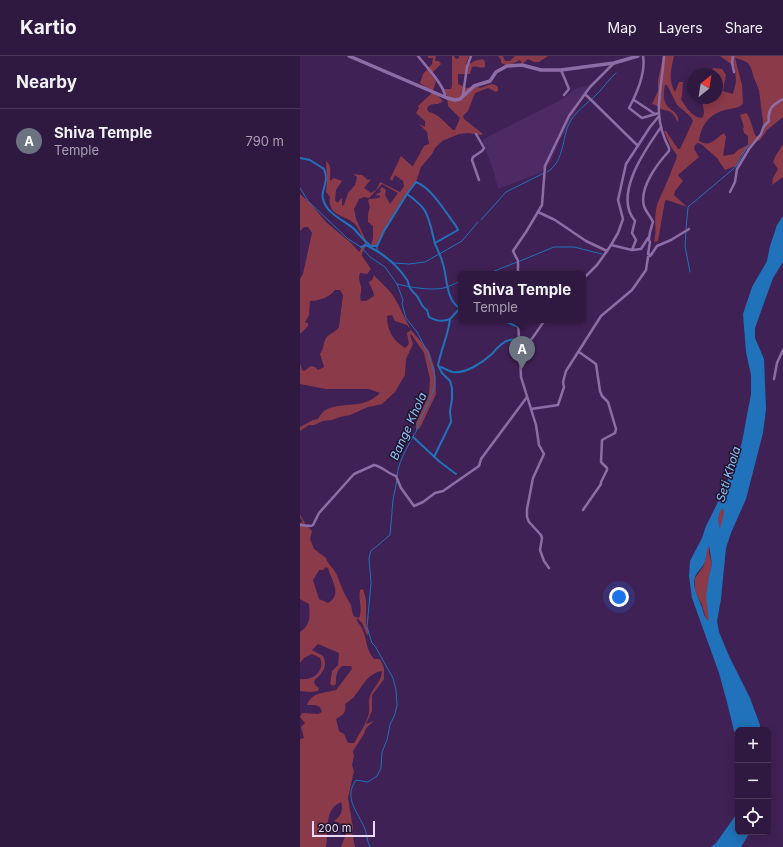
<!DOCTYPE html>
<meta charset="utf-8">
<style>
:root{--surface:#301940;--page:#382247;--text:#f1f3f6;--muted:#a8a0b1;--line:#4b3859;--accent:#90cd40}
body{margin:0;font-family:Inter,sans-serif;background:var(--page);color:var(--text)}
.controls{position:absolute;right:12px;bottom:12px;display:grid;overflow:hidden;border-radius:6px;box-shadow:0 2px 10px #0003}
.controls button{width:36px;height:36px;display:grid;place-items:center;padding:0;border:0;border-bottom:1px solid var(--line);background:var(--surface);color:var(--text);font:20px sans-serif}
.compass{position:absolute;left:387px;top:12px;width:36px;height:36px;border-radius:50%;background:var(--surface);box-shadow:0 2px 10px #0003;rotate:30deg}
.scale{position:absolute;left:12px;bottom:10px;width:63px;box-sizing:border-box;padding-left:4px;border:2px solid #e9d8f8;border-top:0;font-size:11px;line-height:14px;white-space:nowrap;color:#e9d8f8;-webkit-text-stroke:3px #20132a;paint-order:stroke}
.you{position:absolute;left:319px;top:541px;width:14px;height:14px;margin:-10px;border:3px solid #fff;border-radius:50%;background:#1a73e8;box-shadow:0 0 0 6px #1a73e833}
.badge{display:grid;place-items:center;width:26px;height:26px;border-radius:50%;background:var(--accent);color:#fff;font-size:13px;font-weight:700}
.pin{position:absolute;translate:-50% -33px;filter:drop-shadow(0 1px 2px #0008)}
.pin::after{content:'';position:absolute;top:21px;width:14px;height:12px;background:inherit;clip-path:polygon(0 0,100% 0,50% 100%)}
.popup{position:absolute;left:158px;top:215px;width:128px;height:52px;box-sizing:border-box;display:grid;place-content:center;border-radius:6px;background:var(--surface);filter:drop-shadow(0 1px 3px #0005);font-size:13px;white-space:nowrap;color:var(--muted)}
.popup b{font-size:15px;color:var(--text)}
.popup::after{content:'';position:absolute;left:50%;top:100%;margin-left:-8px;border:8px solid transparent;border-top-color:var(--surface)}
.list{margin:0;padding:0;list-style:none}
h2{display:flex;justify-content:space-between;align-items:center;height:52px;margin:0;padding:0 16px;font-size:17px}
h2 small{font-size:13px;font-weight:400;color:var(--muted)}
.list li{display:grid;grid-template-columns:26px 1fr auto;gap:12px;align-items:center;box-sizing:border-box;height:64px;padding:0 16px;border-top:1px solid var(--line)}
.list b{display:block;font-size:15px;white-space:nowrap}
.list p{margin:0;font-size:13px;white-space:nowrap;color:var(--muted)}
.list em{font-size:13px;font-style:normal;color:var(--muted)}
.icon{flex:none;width:22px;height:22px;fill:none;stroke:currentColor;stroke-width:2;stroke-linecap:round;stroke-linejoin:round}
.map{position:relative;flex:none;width:483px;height:791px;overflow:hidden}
header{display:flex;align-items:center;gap:24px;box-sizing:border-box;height:56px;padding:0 20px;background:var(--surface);border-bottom:1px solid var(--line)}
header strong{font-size:19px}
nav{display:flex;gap:22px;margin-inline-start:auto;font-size:14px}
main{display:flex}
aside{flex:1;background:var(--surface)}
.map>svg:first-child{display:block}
</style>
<header>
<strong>Kartio</strong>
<nav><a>Map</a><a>Layers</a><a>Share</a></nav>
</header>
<main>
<aside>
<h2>Nearby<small></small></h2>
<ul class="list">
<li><span class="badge" style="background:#6b7280">A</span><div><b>Shiva Temple</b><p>Temple</p></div><em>790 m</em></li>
</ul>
</aside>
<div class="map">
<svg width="483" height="791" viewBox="0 0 483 791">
<rect width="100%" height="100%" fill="#402155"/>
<path fill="#4d2a64" d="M289,29L259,86L251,106L240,117L198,133L194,116L182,84L251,49L266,41L273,34Z"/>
<g fill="#8b3a4a" fill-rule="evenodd">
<path d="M128,0H136L135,5H139L141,8L131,18L136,25L133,35L143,45L138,48C134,48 128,48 127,53L129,56C139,58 145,67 153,74H155L160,62L148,50L147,40L144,33H151L152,30V0H154L156,3L159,2V0H169L166,8L168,10C173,4 176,5 183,3L185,6V11C181,13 176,9 172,11L170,18H158V28L167,32L175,30L180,32C186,30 193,25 198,31V35L196,36L188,32L175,37L168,55L163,60L164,63L183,78L180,79L169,77L159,78L142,85L135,92L132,98L121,111L116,126L108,136L83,176L77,189V192L71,189L73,182V170L68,166V158L70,151L68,145L69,143L79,142L80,141L79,139L77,140L76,138L81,136L80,133L82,131L86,134L85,139L90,148L98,137L82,128L69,142L64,141L59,143L54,153L56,163L66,185V190L62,197V200L71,213L67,218L60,217C58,223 60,225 61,231C62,236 59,240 61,245H66L74,240C74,235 70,231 69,226L72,224L74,219C80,226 89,233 94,241C100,250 103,260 109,270V272L107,269L95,265L92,259L87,260C87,275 93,284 105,292L109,288L107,277L111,274L129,295L135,314L136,338L120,372L116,374V367L129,338L130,323L124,297L111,278L110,279L113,288L106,303L105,319L95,336L82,348L68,351L50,359L40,361L32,364L23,365L14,369H9L0,375V371L13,364L18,363C21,358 24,354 30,352C48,346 64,353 80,337L69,333H26L0,328V307L2,314L4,315L11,310L15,311L18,314L24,311L20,298C24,293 23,287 26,282C30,277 36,276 39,271L43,239L40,234H35C30,241 19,245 10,245L9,259L5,266L8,267V270L0,278V223L3,218L12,177L8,171H4L0,175V138L10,147L27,167L51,187L59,196L65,187C61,180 60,173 54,167C45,159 27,160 30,141L26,136L27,123L26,105C32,109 30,117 30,125L34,122L42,125L36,134L35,144L37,147L42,142V150L44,149L48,137L55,129L57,121L53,118L62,119L68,124L71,123L64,132L71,137L76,134L80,126L100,136L104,130L103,125L95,119L92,125L90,123L101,100L112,110H113L124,90L129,88L127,76L119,68L125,71V65L116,57L119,52L118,50L132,37L130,34L120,27L123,18L132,8L133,2H128Z"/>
<path d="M198,0H203L205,5H210L215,0H248L239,6H234L228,3L222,8L220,4L208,10L201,7V4Z"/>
<path d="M363,0H374C371,13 368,25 375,36L379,26H383L382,40L381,43C385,50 395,65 403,61L404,56L402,42H417V18H410L413,12L422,13L426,19L423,35L433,38L436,26L435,11L420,0H483V61L467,74L460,84L451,88L441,100L436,110L425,114L417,102L401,88L398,87L395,89L394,93L399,101L378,119L383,125L375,135L374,139L387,151L367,144L365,145L358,185L354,186C357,175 354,165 356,154C357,145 363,137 366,128C370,120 372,112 376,104L377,99L371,91L364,75H366L378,93H380L393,65L391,61L377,49L367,29H365C364,34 363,41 365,46C368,55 380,55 378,66C373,58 374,56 364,54C360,53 357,49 352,48L358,35V25ZM435,2L442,4L448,7L451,12L454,22L459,34L464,74L463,77L459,82L455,79L449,61L446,57L440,59L444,71L443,72L444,77L448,80V89L438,94L434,98L423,100L426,81L424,77C415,82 412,92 399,85C402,66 411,57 429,53C434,52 440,52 443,47L442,29Z"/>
<path d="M483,88V121L472,129L473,122L478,113L473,106L475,101Z"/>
<path d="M422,451C428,462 425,468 421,478L418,462Z"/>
<path d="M0,459L5,467H4L12,475L10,483L14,493L26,502L27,505L36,517L44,537L51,549L53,559L55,561L59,562C63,554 58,543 60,534L63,533C70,550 62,563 69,578L67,579L62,567L58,563H56C58,567 62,571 63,575C67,584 66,594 74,603H80L84,612V623L72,639V655L66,668L74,665L66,672L64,678L53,695L54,700L52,709L54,715L48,742L53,772L52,776L55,791H41L46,778L40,767L34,765C40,761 44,754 41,746C23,754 29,776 26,791H0V683L4,682L1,671L5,667L0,661L2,657L18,658L22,656L20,651L15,649H7C12,636 24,637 36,634L52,613L51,610H42C36,615 36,621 36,628L33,630L30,628L32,615L38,609L39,597L18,588L12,594L23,600C28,609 23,618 15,623C13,628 15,629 19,632L18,635L10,636L0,635V623C12,625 26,615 20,602L12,598L4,602L0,607V576C11,569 10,559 9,548L0,543V467L3,466L0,461ZM26,511L28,512C31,524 43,538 28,547L19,543L13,524L19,514H23ZM82,615C82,625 73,632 70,640C68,646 70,650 69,656C68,665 60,676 56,684L54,687H48L44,678L39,675L36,663C42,659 47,657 45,648C48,646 50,644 53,642C62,632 67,617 82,615Z"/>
<path d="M409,490V497L412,508L409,520L410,566L406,563L402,549L395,535V522L403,511L405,505L406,494Z"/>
</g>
<g fill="#2072ba" fill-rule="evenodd">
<path d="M483,160V206L473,222L455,272V282L464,303L466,353L463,377L446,443L431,477L426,492L421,543L417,565L419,576L429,600L450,642L460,669V674H438V681L434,675L427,646L419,617L392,542L389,520L390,505L402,482L406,470L421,440L437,402L442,386L451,338V319L446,296L443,258L452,231L467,205L470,190L477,169ZM422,452C428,461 425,468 421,478L418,462ZM409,490L412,508L409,520L406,541L409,565C403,561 404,555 401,549C398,540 392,532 395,521C397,515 403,512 405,505C407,500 405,495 409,490Z"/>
<path d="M438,756V776H450L441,791H411L416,787Z"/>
</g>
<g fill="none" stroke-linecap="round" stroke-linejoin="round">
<g stroke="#2072ba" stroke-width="1">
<path d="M247,116C263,107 262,86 268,70C274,56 287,48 297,38C304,31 309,23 316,17"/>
<path d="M0,132L8,145L48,183L61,191L70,201L85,211L97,228L103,244L102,248L106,262L117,276L129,299L135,320V329L131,341L118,368C118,374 115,377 112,382C106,394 98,407 97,420"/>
<path d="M181,164L206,136L244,117"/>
<path d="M386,173L388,151L432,114L437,109L448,89"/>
<path d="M386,176L385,190L390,216"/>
<path d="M77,190V194L94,207L109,208L125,206L162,185L178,166"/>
<path d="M220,205L254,191H274L302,198"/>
<path d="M187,218L217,206"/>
<path d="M97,228C109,231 135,236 147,231"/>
<path d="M147,231L161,225"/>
<path d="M70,791C67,785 67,779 65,773C58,756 43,742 56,724L68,726L77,720L81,712L82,696L87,684L90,669L95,658L97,649L96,634L93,622L75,590L72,587L67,571L71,527L69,502L71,495L90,479L93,444L97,424"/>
</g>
<g stroke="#2072ba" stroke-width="2">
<path d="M0,102L10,104L24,113C30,127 20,134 23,143C26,157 43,164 53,172C59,178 64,185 71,190H77L84,175L107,138C114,143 121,148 125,155C131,166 132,177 135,188C138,194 141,201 143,208C147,220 146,246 160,252"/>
<path d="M107,138L116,126C132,132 146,157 156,170L158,174L135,187"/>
<path d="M61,191L66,189C82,197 97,208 107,224C109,226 108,229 110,232C112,235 114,237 116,239C121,244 120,250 127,254L129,261C136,265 143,266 150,263"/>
<path d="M202,264L218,271"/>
<path d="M141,311C145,313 149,315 153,316C166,318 183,306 192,298C196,293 203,285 210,284C212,283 216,284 219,285"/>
<path d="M113,381L140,406L156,418"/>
<path d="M134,401L151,366L150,355L152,343V332L150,325L142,317L138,309L139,305C142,291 149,276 150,263L160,252"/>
</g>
<g stroke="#2072ba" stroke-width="4">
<path d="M452,372L455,363L456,332"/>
<path d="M420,482L427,453"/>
</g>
<g stroke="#8e6da7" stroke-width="2.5">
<path d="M118,0C124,8 146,31 145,41"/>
<path d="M343,0C346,17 337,37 329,52L342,62L359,57"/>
<path d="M433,0L432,6L434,16"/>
<path d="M261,14L269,33L264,39"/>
<path d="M285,38L338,90"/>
<path d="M163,39L167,11L171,0"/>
<path d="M334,44L355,58"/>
<path d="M176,78L184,92L182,95L173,101L172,104L179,124"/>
<path d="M430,136L435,126L437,113L449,93L461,78L464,70L469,65C467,54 473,48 483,43"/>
<path d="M238,156L255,164L286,185L307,195L311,189L332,194L341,193L348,182L350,186L348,198L351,199L357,190L371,184L389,173"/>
<path d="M349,183L350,176L353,166C351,161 346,156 344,150C339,132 357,108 369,95V92C351,58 362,35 364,0"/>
<path d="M311,189L318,177L323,163L318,144L326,108L350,71L359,60"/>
<path d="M332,194L336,184L332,177L335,165C313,139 345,94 361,71"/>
<path d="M218,218V205L213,195L226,176L242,149L245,110L269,60L290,31L314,7"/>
<path d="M283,223L297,209L307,195"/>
<path d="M218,264L221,321L236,369L239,389L244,398L233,422L227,453V461L229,466L241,479L242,482L240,494L244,505L249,512"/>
<path d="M219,288C223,288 226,288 229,286C232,284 241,269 245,264"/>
<path d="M279,296L296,308L300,335L302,340L308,346L316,373L315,377L302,384L301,406L307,412V414L301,426V428L283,454"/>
<path d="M474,323L477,307L483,294"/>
<path d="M231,353L258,349L264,331L263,326L266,315L301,260L332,234L346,214L348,201L351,199"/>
<path d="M0,469L11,470L13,469L19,457L54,418L74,409C81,410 89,418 96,420L101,432L114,450L123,446L135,437L143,435L179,410L181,403L227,341"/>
</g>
<path stroke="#8e6da7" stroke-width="3.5" d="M49,0L147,42L155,44L160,43L174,30L190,25L196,16L207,10L222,9L241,14H261L314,7L338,0"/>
</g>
<g text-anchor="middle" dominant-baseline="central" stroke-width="3" stroke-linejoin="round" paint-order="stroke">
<g font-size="12" font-style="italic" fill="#8cc4fd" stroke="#20132a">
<text transform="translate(108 370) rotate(-66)">Bange Khola</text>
<text transform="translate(428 418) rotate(-73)">Seti Khola</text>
</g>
</g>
</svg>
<div class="controls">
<button>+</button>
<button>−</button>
<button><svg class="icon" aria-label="locate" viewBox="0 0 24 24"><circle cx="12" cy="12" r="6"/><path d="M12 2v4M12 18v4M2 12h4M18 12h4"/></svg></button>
</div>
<svg class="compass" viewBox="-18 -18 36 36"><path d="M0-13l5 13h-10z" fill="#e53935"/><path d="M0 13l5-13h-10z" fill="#a8a0b1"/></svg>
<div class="scale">200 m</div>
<div class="you"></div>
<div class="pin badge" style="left:222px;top:313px;background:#6b7280">A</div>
<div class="popup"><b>Shiva Temple</b>Temple</div>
</div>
</main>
